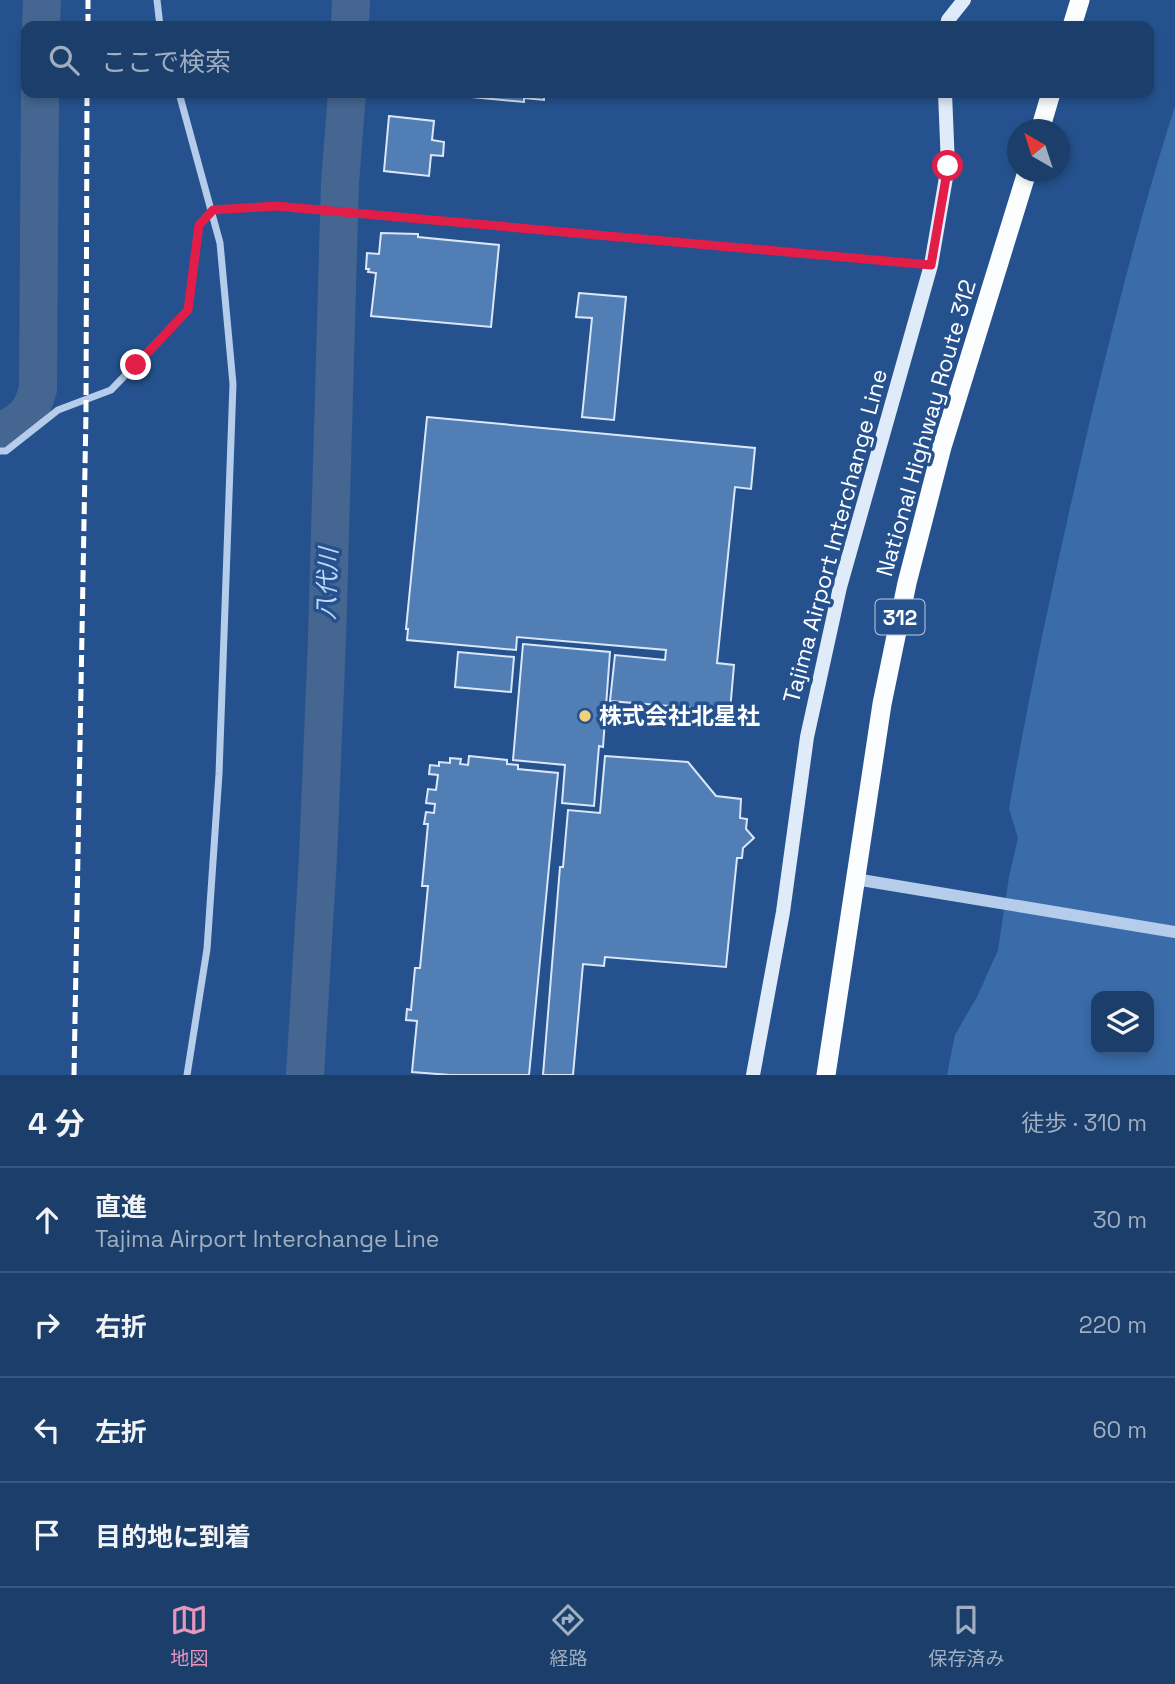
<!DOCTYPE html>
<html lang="ja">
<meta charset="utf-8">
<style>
:root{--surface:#1c3e6a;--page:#254570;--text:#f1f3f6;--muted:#a0aec1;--line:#3a577e;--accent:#e797bd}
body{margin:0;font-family:"Space Grotesk","Noto Sans JP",sans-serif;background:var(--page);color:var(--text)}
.controls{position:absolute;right:21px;bottom:21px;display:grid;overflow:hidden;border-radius:14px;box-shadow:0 4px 10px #0003}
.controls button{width:63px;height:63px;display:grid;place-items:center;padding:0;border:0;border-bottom:2px solid var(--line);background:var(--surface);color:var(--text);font:35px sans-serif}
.compass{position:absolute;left:1007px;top:119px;width:63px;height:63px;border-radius:50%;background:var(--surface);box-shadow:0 4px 10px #0003;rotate:321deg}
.stop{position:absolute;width:21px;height:21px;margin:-16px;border:5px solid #e11d48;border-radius:50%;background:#fff}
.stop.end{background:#e11d48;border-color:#fff;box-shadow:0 2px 7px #0008}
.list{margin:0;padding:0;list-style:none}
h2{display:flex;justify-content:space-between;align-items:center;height:91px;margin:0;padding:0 28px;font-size:30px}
h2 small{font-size:23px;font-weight:400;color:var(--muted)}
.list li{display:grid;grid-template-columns:46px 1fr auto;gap:21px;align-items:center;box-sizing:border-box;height:105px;padding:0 28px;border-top:2px solid var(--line)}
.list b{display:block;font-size:26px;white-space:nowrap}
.list p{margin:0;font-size:23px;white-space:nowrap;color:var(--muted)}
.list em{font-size:23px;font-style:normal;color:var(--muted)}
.icon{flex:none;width:38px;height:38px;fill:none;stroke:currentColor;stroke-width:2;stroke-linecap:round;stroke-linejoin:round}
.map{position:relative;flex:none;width:1175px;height:1075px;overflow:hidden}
.search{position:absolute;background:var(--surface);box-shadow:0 4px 10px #0003;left:21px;right:21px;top:21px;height:77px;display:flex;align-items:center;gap:18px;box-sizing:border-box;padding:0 24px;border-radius:14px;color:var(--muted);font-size:26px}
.sheet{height:511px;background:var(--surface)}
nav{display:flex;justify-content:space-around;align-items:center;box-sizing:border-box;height:98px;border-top:2px solid var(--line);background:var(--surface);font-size:19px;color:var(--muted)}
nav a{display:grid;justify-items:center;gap:4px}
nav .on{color:var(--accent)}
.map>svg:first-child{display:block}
</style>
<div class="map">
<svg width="1175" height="1075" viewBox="0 0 1175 1075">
<rect width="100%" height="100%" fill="#25528e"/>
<path fill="#3a6caa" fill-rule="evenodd" d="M1175,106V1075H947L955,1035L978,995L998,950L1009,877L1018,838L1009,809C1031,681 1059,555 1088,429C1114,321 1141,212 1175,106ZM1096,996H1149V1049H1096Z"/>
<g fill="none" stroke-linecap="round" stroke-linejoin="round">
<g stroke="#456690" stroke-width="38">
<path d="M41,26L42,0"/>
<path d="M350,26L351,0"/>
<path d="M0,433C24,418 30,417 38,389L40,93"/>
<path d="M305,1075L318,857L327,639L340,183L347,93"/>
</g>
</g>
<g fill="#527eb6" stroke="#dae7f8" stroke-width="2">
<path d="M430,93H544V100L524,98V102Z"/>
<path d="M389,116L434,121L432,140L444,142L443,156L431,155L429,176L384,171Z"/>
<path d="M381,233L418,234V237L499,245L491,327L371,316L376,273L368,272L369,269H366L367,253L379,254Z"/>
<path d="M579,293L626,297L614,420L582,417L592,318L576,317Z"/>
<path d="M427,417L755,448L751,489L735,487L717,663L734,665L730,711L683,707L682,711L669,710V706L610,701L615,655L665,660L666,650L517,637L516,650L407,640L408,629H406Z"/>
<path d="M523,644L610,652L603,747L599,746L594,806L562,803L565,765L513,760Z"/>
<path d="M458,652L514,657L511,692L455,687Z"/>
<path d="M469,756L507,760V764L518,765V769L558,773L529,1075H450L412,1072L417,1021L406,1020L407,1009L411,1010L415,968H420L428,886H422L428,824H424L426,812L434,813L435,804L426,803L428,789L436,790L438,775L429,774L430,765L439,766V762L450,763V758L461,759L460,764L468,765Z"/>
<path d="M605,756L688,762L716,796L741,799L740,818L747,819L746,829L754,838L743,848L742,858H737L726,967L605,957L604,966L583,964L573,1075H543L560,867H563L568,810L600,813Z"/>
</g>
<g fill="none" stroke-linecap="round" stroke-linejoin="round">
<g stroke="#b5cdeb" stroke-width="7">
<path d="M157,0L160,26"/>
<path d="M179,93L220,243L233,384L219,774L207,949L187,1075"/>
<path d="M0,451H6L58,410L111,390L188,310L199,225L213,210L276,206L931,265"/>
</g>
<path stroke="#b5cdeb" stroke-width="12" d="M855,879L1175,932"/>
<g stroke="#e0ebf9" stroke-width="14">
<path d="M947,26L948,20L964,0"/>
<path d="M753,1075L783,912L807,737L840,587L931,265L948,166L945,93"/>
</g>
<g stroke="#fcfdff" stroke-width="19">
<path d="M1072,26L1080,0"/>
<path d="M1040,130L1051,93"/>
<path d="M826,1075L882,704L907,583L942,447L1027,172"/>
</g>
<g stroke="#fff" stroke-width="5" stroke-dasharray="12 5" stroke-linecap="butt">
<path d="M88,26V0"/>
<path d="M74,1075L86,412L87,93"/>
</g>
</g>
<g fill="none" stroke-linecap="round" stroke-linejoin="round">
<path stroke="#e11d48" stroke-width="9" d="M136,365L188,310L199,225L213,210L276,206L931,265L948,166"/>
</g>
<circle fill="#f4d179" stroke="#25528e" stroke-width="2.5" cx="585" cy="716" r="7"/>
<g text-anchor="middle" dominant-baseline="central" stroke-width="7" stroke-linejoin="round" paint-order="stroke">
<rect fill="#25528e" stroke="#becbdd" stroke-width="2" x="875.5" y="599.5" width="49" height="35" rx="5"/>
<g font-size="21" font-weight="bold" fill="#fff">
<text x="900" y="617">312</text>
</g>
<g font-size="23" fill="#fff" stroke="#25528e">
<text transform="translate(926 428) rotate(-74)">National Highway Route 312</text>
<text transform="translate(835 536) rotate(-75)">Tajima Airport Interchange Line</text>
</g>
<g font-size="23" font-weight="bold" fill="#fff" stroke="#25528e" text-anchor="start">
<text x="599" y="716">株式会社北星社</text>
</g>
<g font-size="24" font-style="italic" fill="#c1d7f2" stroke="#25528e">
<text transform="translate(327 584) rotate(-88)">八代川</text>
</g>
</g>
</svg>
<div class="controls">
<button><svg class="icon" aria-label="layers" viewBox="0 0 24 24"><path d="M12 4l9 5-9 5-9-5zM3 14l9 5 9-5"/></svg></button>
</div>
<svg class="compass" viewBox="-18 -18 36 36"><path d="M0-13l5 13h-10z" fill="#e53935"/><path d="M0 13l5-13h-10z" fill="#a0aec1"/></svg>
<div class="stop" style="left:948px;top:166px"></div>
<div class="stop end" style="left:136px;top:365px"></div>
<div class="search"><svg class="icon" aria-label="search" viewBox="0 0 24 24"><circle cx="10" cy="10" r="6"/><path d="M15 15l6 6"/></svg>ここで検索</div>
</div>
<section class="sheet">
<h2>4 分<small>徒歩 · 310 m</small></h2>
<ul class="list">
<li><svg class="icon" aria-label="ahead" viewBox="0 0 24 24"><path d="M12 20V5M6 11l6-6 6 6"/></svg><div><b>直進</b><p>Tajima Airport Interchange Line</p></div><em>30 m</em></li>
<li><svg class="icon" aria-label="right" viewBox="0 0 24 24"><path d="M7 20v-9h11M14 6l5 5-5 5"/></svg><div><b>右折</b></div><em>220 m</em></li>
<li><svg class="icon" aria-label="left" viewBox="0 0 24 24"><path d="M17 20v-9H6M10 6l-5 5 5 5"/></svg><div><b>左折</b></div><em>60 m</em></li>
<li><svg class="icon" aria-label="arrive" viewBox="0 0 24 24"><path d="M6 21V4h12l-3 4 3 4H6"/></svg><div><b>目的地に到着</b></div></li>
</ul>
</section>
<nav>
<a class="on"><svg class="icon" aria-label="map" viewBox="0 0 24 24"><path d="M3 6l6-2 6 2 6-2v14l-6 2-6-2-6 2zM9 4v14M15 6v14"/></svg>地図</a>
<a><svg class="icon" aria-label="directions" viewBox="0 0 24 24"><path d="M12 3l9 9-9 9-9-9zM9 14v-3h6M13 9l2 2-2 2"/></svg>経路</a>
<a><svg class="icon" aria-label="saved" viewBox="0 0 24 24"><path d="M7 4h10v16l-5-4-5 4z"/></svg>保存済み</a>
</nav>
